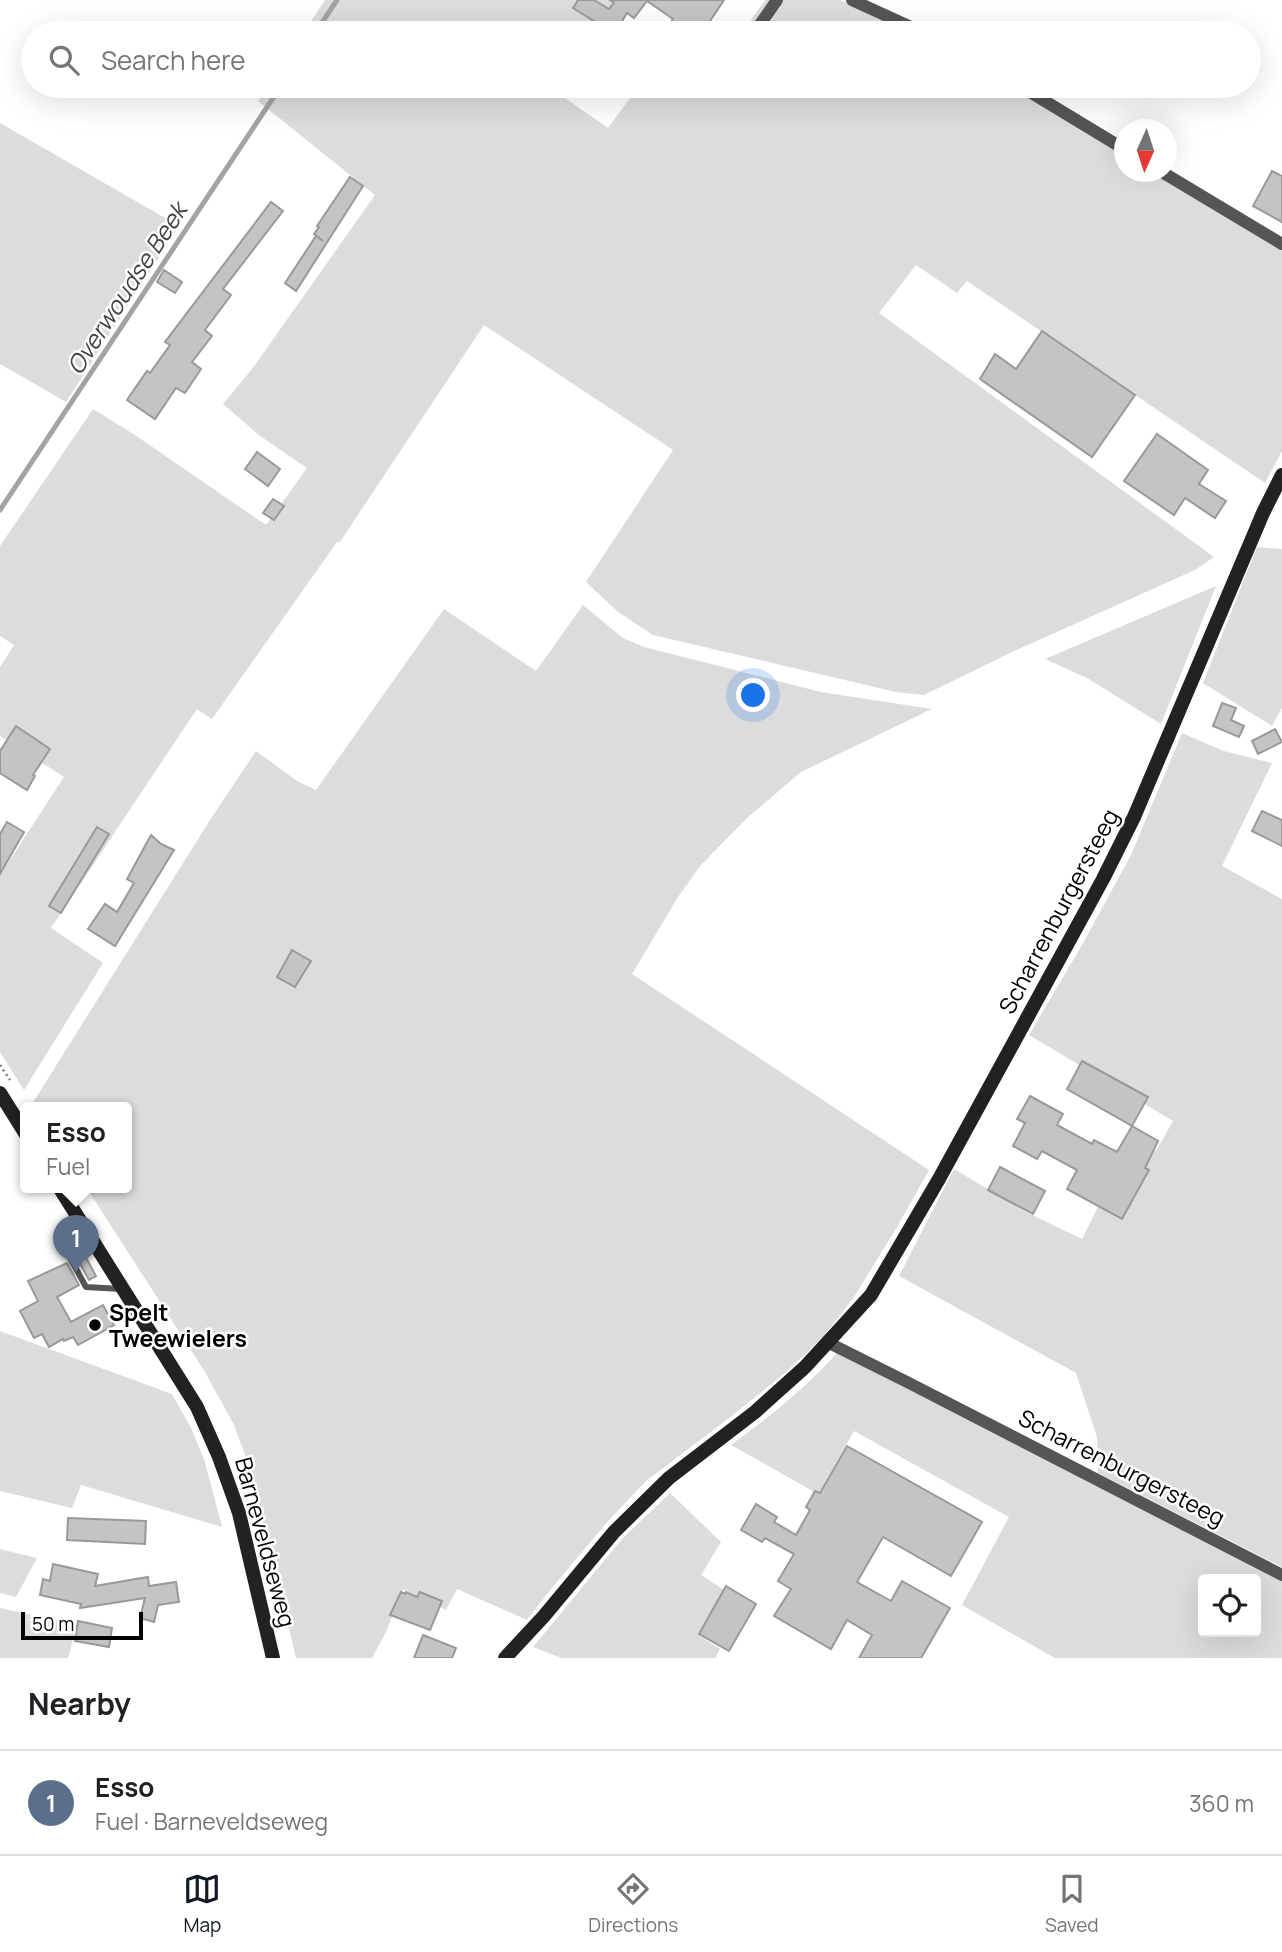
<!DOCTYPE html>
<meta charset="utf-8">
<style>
:root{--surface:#fff;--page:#f6f6f6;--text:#202124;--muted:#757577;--line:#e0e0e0;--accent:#111827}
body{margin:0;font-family:Manrope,sans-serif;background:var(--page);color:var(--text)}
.controls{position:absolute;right:21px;bottom:21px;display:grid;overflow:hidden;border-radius:7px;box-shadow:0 7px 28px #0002}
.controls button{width:63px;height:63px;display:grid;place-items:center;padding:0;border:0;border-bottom:2px solid var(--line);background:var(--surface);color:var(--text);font:35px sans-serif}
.compass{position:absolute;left:1114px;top:119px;width:63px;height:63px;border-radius:50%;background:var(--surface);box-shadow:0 7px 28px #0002;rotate:183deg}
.scale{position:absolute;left:21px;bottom:18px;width:122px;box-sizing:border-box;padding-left:7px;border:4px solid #000;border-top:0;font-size:19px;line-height:24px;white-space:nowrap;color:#000;-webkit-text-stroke:5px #fff;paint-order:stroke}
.you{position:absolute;left:754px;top:696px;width:24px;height:24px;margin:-18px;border:5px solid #fff;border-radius:50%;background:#1a73e8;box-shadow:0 0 0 10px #1a73e833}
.badge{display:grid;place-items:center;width:46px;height:46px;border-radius:50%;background:var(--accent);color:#fff;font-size:23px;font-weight:700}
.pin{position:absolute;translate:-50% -58px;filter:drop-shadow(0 2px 4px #0008)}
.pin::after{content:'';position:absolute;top:37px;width:24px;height:21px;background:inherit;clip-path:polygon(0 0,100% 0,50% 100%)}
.popup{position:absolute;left:20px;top:1102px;width:112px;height:91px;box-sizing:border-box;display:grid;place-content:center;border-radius:7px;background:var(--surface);filter:drop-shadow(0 2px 5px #0005);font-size:23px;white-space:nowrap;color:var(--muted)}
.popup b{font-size:26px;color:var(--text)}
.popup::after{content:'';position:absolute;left:50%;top:100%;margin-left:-14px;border:14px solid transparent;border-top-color:var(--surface)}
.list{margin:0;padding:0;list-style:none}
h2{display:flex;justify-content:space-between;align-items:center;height:91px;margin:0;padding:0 28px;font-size:30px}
h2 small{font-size:23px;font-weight:400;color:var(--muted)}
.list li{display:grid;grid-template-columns:46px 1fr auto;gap:21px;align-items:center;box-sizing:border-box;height:105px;padding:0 28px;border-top:2px solid var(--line)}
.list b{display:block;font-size:26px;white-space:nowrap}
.list p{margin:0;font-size:23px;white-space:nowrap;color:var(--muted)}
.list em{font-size:23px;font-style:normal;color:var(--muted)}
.icon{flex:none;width:38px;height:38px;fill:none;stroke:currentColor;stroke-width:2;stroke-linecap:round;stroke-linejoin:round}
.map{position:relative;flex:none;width:1282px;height:1658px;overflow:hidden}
.search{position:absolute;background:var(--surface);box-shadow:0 7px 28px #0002;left:21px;right:21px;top:21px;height:77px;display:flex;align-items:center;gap:18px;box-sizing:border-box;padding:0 24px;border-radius:38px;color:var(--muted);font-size:26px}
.sheet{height:196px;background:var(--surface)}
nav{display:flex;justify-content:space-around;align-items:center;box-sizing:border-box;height:98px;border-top:2px solid var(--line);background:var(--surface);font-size:19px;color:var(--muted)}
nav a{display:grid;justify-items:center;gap:4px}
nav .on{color:var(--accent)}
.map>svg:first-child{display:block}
</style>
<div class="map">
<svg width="1282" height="1658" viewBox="0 0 1282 1658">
<rect width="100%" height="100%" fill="#fff"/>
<g fill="#dcdcdc" fill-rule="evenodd">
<path d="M325,0H619L594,33H303Z"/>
<path d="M765,0H840L918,33H742Z"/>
<path d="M268,86H554L552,89L608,128L639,86H1013L1124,152V172H1156L1282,247V451L1265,483L967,281L957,293L916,265L879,313L1214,557L1195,570L1012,652L924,695L896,692L653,635L618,612L586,582L673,450L484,325L340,542H337L212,719L197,709L51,928L103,963L24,1090L0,1052V875L64,777L0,736V667L14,645L0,636V546L93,409L135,435L266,525L307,468L260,436L223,404L252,369L375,195L258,101Z"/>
<path d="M0,123L179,226L66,402L0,364Z"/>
<path d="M1257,547L1282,549V708L1272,726L1203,683Z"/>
<path d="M1216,586L1161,724L1087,678L1045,659Z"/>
<path d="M583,605L623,638L644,647L821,692L932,709L801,772L747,818L701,865L678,897L632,974L929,1170L897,1227L854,1297L823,1337L785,1373L729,1418L646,1481L609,1520L551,1589L527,1620L457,1589L446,1610L403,1589L386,1632L372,1658H296L250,1468L234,1425L205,1372L86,1187H127V1107H34L32,1104L210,820L256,751L297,781L316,790L444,609L536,671Z"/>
<path d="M1182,733L1224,751L1272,763L1222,866L1282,899V1567L1098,1473L1097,1437L1076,1373L899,1276L954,1169L1030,1214L1082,1239L1132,1138L1156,1151L1173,1121L1029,1035L1082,945L1131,855Z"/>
<path d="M0,1331L172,1394L191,1428L204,1459L222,1527L81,1485L72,1508L0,1491Z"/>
<path d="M837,1353L1282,1579V1658H1055L962,1605L1009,1517L854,1431L818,1494L731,1445C769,1417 806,1388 837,1353ZM1203,1579H1256V1632H1203Z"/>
<path d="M670,1493L721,1542L701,1575L724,1590L698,1635L720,1649L715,1658H561L533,1647L622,1539Z"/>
<path d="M0,1549L37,1558L16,1597L0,1593Z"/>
<path d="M0,1608L77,1625L68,1658H0Z"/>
</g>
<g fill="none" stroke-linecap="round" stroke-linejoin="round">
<g stroke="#a3a3a3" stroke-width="5">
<path d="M315,33L337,0"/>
<path d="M0,510L281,86"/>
</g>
</g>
<g fill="#c4c4c4" stroke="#999" stroke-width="2">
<path d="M578,0H594L609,9L614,3L610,0H724L702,33H684L670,24L673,19L647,1L634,18L627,13L615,33H613L573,8Z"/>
<path d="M1272,171L1282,176V222L1253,206Z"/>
<path d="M350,177L363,186L296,291L285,283L316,236L323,241L314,234L319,227L317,226Z"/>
<path d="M271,202L283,211L223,289L231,295L205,330L212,336L192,362L201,369L185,393L176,388L155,419L127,400L147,371L150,373L170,345L165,342Z"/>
<path d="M164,270L182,282L175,293L157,282Z"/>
<path d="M1042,331L1135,395L1092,457L980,379L995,354L1016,369Z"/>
<path d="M1157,434L1208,470L1199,484L1226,501L1215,518L1185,498L1174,515L1124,481Z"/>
<path d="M257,452L280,469L268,486L245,469Z"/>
<path d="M273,499L284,506L274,520L263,513Z"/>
<path d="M1222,703L1236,708L1231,720L1244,726L1239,737L1213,726Z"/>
<path d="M16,726L50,749L33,775L35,776L27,790L0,773V751Z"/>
<path d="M1275,729L1282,742L1258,754L1252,741Z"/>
<path d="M1262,811L1282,820V846L1252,831Z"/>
<path d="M7,822L24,832L0,874V834Z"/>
<path d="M97,827L109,834L61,913L49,906Z"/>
<path d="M151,835L161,844L174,850L115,946L88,929L105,904L117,912L134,883L127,879Z"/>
<path d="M292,950L311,961L295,987L277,977Z"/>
<path d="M1082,1061L1148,1097L1132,1126L1067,1089Z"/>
<path d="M1030,1096L1063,1114L1057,1125L1092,1144L1094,1140L1117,1152L1132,1126L1158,1141L1145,1168L1149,1170L1122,1219L1067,1189L1077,1170L1042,1151L1037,1159L1013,1146L1025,1123L1017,1119Z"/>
<path d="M1000,1167L1045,1191L1033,1214L988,1190Z"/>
<path d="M84,1254L96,1276L89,1280L77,1258Z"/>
<path d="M67,1263L79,1285L57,1297L71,1322L103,1305L114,1325L78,1345L73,1337L64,1341L63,1339L49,1347L42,1334L34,1338L20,1311L38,1301L28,1281Z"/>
<path d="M847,1446L982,1522L951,1576L883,1537L857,1582L891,1601L902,1581L950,1608L921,1658H859L872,1635L847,1620L831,1649L774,1616L791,1589L778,1581L794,1554L765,1538L762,1542L741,1530L756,1504L777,1517L774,1522L796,1535L810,1510L806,1507L815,1491L820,1493Z"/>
<path d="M68,1518L146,1521L145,1544L67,1540Z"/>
<path d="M53,1564L98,1574L95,1586L148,1577L149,1586L176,1582L179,1602L158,1605L154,1622L140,1618L145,1598L80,1608L81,1604L40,1595L43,1579L50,1581Z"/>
<path d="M726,1586L756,1604L729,1651L699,1634Z"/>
<path d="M401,1592L405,1594L406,1592L417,1597L420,1592L442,1601L430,1630L390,1615Z"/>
<path d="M78,1621L112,1628L109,1647L75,1641Z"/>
<path d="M423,1635L456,1648L452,1658H414Z"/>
</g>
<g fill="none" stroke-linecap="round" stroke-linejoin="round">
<path stroke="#777" stroke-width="2.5" stroke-dasharray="2 3.5" stroke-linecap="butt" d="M0,1065L10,1080"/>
<path stroke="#555" stroke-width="6" d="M80,1223L69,1256L86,1287L121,1289"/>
<g stroke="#555" stroke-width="12">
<path d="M852,0L924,33"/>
<path d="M754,33L777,0"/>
<path d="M1020,86L1124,149"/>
<path d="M1162,172L1282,244"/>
<path d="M829,1343L909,1383L1282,1575"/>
</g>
<g stroke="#222" stroke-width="14">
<path d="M0,1093L25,1133"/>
<path d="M59,1187L197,1407L219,1457L239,1513L273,1658"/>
<path d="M505,1658L544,1616L614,1532L669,1478L755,1412L805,1367L871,1295L939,1179L1103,879L1134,817L1263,513L1282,475"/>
</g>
</g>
<circle fill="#000" stroke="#fff" stroke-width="2.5" cx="95" cy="1325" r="7"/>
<g text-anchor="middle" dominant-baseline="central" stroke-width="5" stroke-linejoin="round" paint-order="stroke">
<g font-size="23" fill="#000" stroke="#fff">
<text transform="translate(1058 911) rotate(-62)">Scharrenburgersteeg</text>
<text transform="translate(1122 1467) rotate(27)">Scharrenburgersteeg</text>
<text transform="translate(266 1542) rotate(75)">Barneveldseweg</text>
</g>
<g font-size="23" font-weight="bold" fill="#000" stroke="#fff" text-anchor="start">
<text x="109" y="1312">Spelt<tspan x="109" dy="26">Tweewielers</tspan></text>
</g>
<g font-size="24" font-style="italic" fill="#444" stroke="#fff">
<text transform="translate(126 288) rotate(-57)">Overwoudse Beek</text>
</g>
</g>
</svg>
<div class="controls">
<button><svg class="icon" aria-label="locate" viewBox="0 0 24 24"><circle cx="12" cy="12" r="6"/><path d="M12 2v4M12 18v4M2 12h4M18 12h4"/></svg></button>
</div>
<svg class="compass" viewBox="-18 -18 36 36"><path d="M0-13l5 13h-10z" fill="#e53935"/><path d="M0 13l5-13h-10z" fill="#757577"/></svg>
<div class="scale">50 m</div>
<div class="you"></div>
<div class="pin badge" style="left:76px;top:1273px;background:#5c6f8a">1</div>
<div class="popup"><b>Esso</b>Fuel</div>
<div class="search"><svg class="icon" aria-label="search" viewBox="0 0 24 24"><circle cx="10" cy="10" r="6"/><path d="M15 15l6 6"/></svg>Search here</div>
</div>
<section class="sheet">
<h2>Nearby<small></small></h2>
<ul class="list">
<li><span class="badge" style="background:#5c6f8a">1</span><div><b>Esso</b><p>Fuel · Barneveldseweg</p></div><em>360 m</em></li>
</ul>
</section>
<nav>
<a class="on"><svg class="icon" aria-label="map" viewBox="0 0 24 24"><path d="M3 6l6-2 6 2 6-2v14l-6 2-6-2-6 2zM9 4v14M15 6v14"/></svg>Map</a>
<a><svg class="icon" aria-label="directions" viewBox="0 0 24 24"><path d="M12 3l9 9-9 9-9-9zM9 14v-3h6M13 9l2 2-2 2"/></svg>Directions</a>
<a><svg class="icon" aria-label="saved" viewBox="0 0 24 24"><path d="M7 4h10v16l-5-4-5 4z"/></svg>Saved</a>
</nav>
